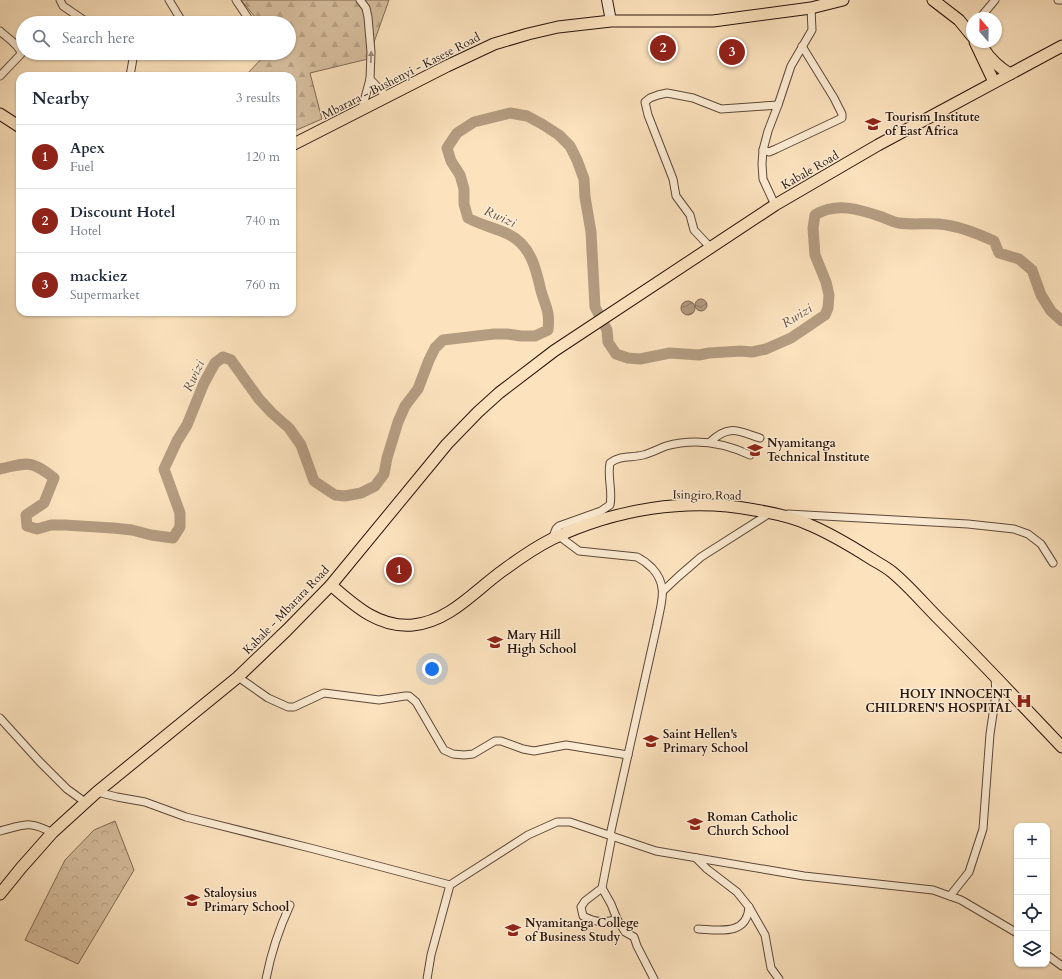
<!DOCTYPE html>
<meta charset="utf-8">
<style>
:root{--surface:#fff;--page:#f2f2f3;--text:#1f2937;--muted:#747a83;--line:#e0e1e3;--accent:#8f2418}
body{margin:0;font-family:Cardo,serif;background:var(--page);color:var(--text)}
.controls{position:absolute;right:12px;bottom:12px;display:grid;overflow:hidden;border-radius:8px;box-shadow:0 1px 3px #0004}
.controls button{width:36px;height:36px;display:grid;place-items:center;padding:0;border:0;border-bottom:1px solid var(--line);background:var(--surface);color:var(--text);font:20px sans-serif}
.compass{position:absolute;left:966px;top:12px;width:36px;height:36px;border-radius:50%;background:var(--surface);box-shadow:0 1px 3px #0004;rotate:340deg}
.you{position:absolute;left:432px;top:669px;width:14px;height:14px;margin:-10px;border:3px solid #fff;border-radius:50%;background:#1a73e8;box-shadow:0 0 0 6px #1a73e833}
.badge{display:grid;place-items:center;width:26px;height:26px;border-radius:50%;background:var(--accent);color:#fff;font-size:13px;font-weight:700}
.pin{position:absolute;translate:-50% -50%;border:2px solid #fff;box-shadow:0 1px 4px #0006}
.list{margin:0;padding:0;list-style:none}
h2{display:flex;justify-content:space-between;align-items:center;height:52px;margin:0;padding:0 16px;font-size:17px}
h2 small{font-size:13px;font-weight:400;color:var(--muted)}
.list li{display:grid;grid-template-columns:26px 1fr auto;gap:12px;align-items:center;box-sizing:border-box;height:64px;padding:0 16px;border-top:1px solid var(--line)}
.list b{display:block;font-size:15px;white-space:nowrap}
.list p{margin:0;font-size:13px;white-space:nowrap;color:var(--muted)}
.list em{font-size:13px;font-style:normal;color:var(--muted)}
.icon{flex:none;width:22px;height:22px;fill:none;stroke:currentColor;stroke-width:2;stroke-linecap:round;stroke-linejoin:round}
.map{position:relative;flex:none;width:1062px;height:979px;overflow:hidden}
.search{position:absolute;background:var(--surface);box-shadow:0 1px 3px #0004;left:16px;top:16px;width:280px;height:44px;display:flex;align-items:center;gap:10px;box-sizing:border-box;padding:0 14px;border-radius:22px;color:var(--muted);font-size:15px}
.panel{position:absolute;background:var(--surface);box-shadow:0 1px 3px #0004;left:16px;top:72px;width:280px;height:244px;border-radius:12px}
.map>svg:first-child{display:block}
</style>
<div class="map">
<svg width="1062" height="979" viewBox="0 0 1062 979">
<defs>
<pattern id="forest-firs" width="22" height="20" patternUnits="userSpaceOnUse"><rect width="22" height="20" fill="#d8c0a0"/><path d="M5 1l3.5 6h-7zM16 11l3.5 6h-7z" fill="#b9a488"/></pattern>
<pattern id="park-crowns" width="20" height="18" patternUnits="userSpaceOnUse"><rect width="20" height="18" fill="#d8c0a0"/><path d="M2 6a3 3 0 1 1 6 0M12 15a3 3 0 1 1 6 0" fill="none" stroke="#b9a488"/></pattern>
<pattern id="water-waves" width="16" height="10" patternUnits="userSpaceOnUse"><rect width="16" height="10" fill="#b49c81"/><path d="M0 5q4-4 8 0t8 0" fill="none" stroke="#927e68"/></pattern>
</defs>
<rect width="100%" height="100%" fill="#fce3be"/>
<filter id="stains"><feTurbulence type="fractalNoise" baseFrequency=".005" numOctaves="4"/><feColorMatrix values="0 0 0 0 .2 0 0 0 0 .09 0 0 0 0 .02 0 0 0 .5 -.17"/></filter>
<radialGradient id="worn" r=".72"><stop offset=".6" stop-color="#630" stop-opacity="0"/><stop offset="1" stop-color="#630" stop-opacity=".3"/></radialGradient>
<path fill="url(#forest-firs)" stroke="#806a56" d="M241,0H389L368,59L310,73L322,119L292,132V76H245L267,53H289V23H260Z"/>
<path fill="url(#park-crowns)" stroke="#806a56" d="M115,821L134,870L78,964L25,940L65,860L94,830Z"/>
<g fill="url(#water-waves)" stroke="#7c6552">
<circle cx="701" cy="305" r="6"/>
<circle cx="688" cy="308" r="7"/>
</g>
<g fill="none" stroke-linecap="round" stroke-linejoin="round">
<path stroke="#b49c81" stroke-width="11" d="M0,469C27,463 30,459 54,478L44,503L26,515L27,526L37,529L51,525H64L113,528L132,530L151,535L173,538L180,527V513L164,469L177,441L187,425L204,383L215,363L223,357L231,360L259,399L272,413L289,428L301,445L314,481L335,495L345,496L361,493L375,486L384,474L387,458L398,422L405,406L418,389L429,360L435,348L443,340L494,334H507L521,336H535L548,330C550,311 546,308 541,291C536,269 531,245 508,234C495,228 481,225 468,218L464,204V189L460,175L451,161L447,148L457,133L474,122L510,113L527,116L542,124L559,135L570,146L577,160L584,179L585,197L591,232L595,307L607,330L608,342L616,354L628,358L640,359L670,353L699,355L709,353L741,351L752,352L766,349L791,338L825,315L828,308L829,295L826,282L815,255L813,228L815,215C836,202 859,209 882,217C887,219 893,222 899,223C912,225 926,223 939,224C959,226 976,233 994,241L999,253L1019,259L1032,270L1041,295L1051,311L1062,321"/>
<defs>
<g id="street">
<path d="M60,0L63,6L88,23"/>
<path d="M169,0L183,23"/>
<path d="M236,0L248,18L249,23"/>
<path d="M360,0L366,8L368,17L371,52L370,79L362,109"/>
<path d="M1058,0H1062"/>
<path d="M980,18L995,0"/>
<path d="M0,31C6,37 20,45 21,54L0,76"/>
<path d="M199,53L202,55L209,53"/>
<path d="M130,76L134,53"/>
<path d="M370,79L387,97"/>
<path d="M763,150L769,152L776,149L842,118V114L834,98L802,46"/>
<path d="M775,205L763,179L762,164L763,150L768,131L778,105L791,66L812,30L811,8"/>
<path d="M710,247L694,230L690,215L676,196L673,179L648,115L645,102L650,98L658,95L667,93L693,98L721,109L778,105"/>
<path d="M710,442C729,424 738,431 760,438"/>
<path d="M788,514L968,524L1014,529L1028,534L1041,544L1053,563"/>
<path d="M559,536L579,551L637,557C643,560 647,563 652,568C669,586 661,603 657,625L610,835"/>
<path d="M552,539L556,529L559,526L601,511L610,505C613,491 607,477 610,463C620,455 631,458 643,455C651,453 658,449 666,446C695,438 722,442 750,455"/>
<path d="M663,591L679,576L701,557L770,513"/>
<path d="M238,677L268,698L288,707H294L324,693L379,700L405,696H409L416,702L444,750L453,754L464,755L473,754L495,741H501L523,749L534,751L566,745L628,755"/>
<path d="M0,718L39,761L67,789L85,802"/>
<path d="M97,792L117,797L145,802L186,817L314,849L450,885L528,835L557,822H570L656,851L804,876L933,890L961,900L1017,933"/>
<path d="M0,831C24,825 30,820 52,833"/>
<path d="M612,836L602,888L585,901L581,907L583,916C594,922 605,924 617,919L625,932L634,937L637,946L654,979"/>
<path d="M696,858L707,869L737,892L749,907L765,935L771,968L779,979"/>
<path d="M602,888L611,904L617,919"/>
<path d="M950,896L969,872L983,829L990,734L996,694L995,677"/>
<path d="M698,929C719,930 747,936 749,907"/>
<path d="M1047,955L1062,966"/>
<path d="M266,979C271,953 279,929 290,905"/>
<path d="M427,979L431,955L450,885"/>
</g>
<path id="secondary" d="M607,0L611,21"/>
<g id="primary">
<path d="M933,0L959,20L972,36"/>
<path d="M975,42L994,82"/>
<path d="M983,48C990,59 998,67 1010,74"/>
<path d="M0,114L20,127"/>
<path d="M292,145L447,66L494,44L528,34L558,27L611,21H713L811,8L843,0"/>
<path d="M331,585C355,606 379,628 413,625C451,621 476,589 505,569C520,558 536,547 552,539C615,509 687,497 755,510C773,513 793,517 810,525C831,534 851,546 870,558C878,563 886,567 892,572C909,586 923,603 938,618C980,660 1021,704 1062,747"/>
<path d="M0,894L21,868L52,833L97,792L238,677L287,630L331,585L447,444L478,412L499,393L554,351L775,205L878,145L1062,46"/>
</g>
</defs>
<use href="#street" stroke="#5d4738" stroke-width="9"/>
<use href="#secondary" stroke="#28130b" stroke-width="12"/>
<use href="#primary" stroke="#28130b" stroke-width="13"/>
<use href="#street" stroke="#fdedd5" stroke-width="7"/>
<use href="#secondary" stroke="#fdedd5" stroke-width="10"/>
<use href="#primary" stroke="#fce3be" stroke-width="11"/>
</g>
<defs><path id="oneway-solid" d="M-6-.8H1V-3.2L6.5 0L1 3.2V.8H-6Z"/></defs>
<use fill="#9d8b7a" href="#oneway-solid" transform="translate(371 57) rotate(-88)"/>
<defs>
<symbol id="school-bare" viewBox="-9 -9 18 18"><path d="M0-5L7-2L0 1L-7-2ZM-4 1L0 2.5L4 1V4Q0 6-4 4Z" fill="#8f2418" stroke="#fdedd5" stroke-width="2.5" paint-order="stroke"/></symbol>
<symbol id="hospital-bare" viewBox="-9 -9 18 18"><path d="M-5-5h3v3.5h4V-5h3V5h-3V1.5h-4V5h-3Z" fill="#8f2418" stroke="#fdedd5" stroke-width="2.5" paint-order="stroke"/></symbol>
</defs>
<g fill-rule="evenodd">
<use href="#school-bare" x="862" y="113" width="22" height="22"/>
<use href="#school-bare" x="744" y="439" width="22" height="22"/>
<use href="#school-bare" x="484" y="631" width="22" height="22"/>
<use href="#hospital-bare" x="1013" y="690" width="22" height="22"/>
<use href="#school-bare" x="640" y="730" width="22" height="22"/>
<use href="#school-bare" x="684" y="813" width="22" height="22"/>
<use href="#school-bare" x="181" y="889" width="22" height="22"/>
<use href="#school-bare" x="502" y="919" width="22" height="22"/>
</g>
<g text-anchor="middle" dominant-baseline="central" stroke-width="3" stroke-linejoin="round" paint-order="stroke">
<g font-size="12" fill="#28130b" stroke="#fdedd5">
<text transform="translate(401 76) rotate(-27)">Mbarara - Bushenyi - Kasese Road</text>
<text transform="translate(810 170) rotate(-30)">Kabale Road</text>
<text transform="translate(707 495) rotate(1)">Isingiro Road</text>
<text transform="translate(286 610) rotate(-46)">Kabale - Mbarara Road</text>
</g>
<g font-size="12" font-weight="bold" fill="#28130b" stroke="#fdedd5" text-anchor="start">
<text x="885" y="117">Tourism Institute<tspan x="885" dy="14">of East Africa</tspan></text>
<text x="767" y="443">Nyamitanga<tspan x="767" dy="14">Technical Institute</tspan></text>
<text x="507" y="635">Mary Hill<tspan x="507" dy="14">High School</tspan></text>
<text x="1012" y="694" text-anchor="end">HOLY INNOCENT<tspan x="1012" dy="14">CHILDREN'S HOSPITAL</tspan></text>
<text x="663" y="734">Saint Hellen's<tspan x="663" dy="14">Primary School</tspan></text>
<text x="707" y="817">Roman Catholic<tspan x="707" dy="14">Church School</tspan></text>
<text x="204" y="893">Staloysius<tspan x="204" dy="14">Primary School</tspan></text>
<text x="525" y="923">Nyamitanga College<tspan x="525" dy="14">of Business Study</tspan></text>
</g>
<g font-size="13" font-style="italic" fill="#604a3a" stroke="#fdedd5">
<text transform="translate(500 217) rotate(24)">Rwizi</text>
<text transform="translate(797 316) rotate(-32)">Rwizi</text>
<text transform="translate(194 376) rotate(-65)">Rwizi</text>
</g>
</g>
<rect width="100%" height="100%" filter="url(#stains)"/>
<rect width="100%" height="100%" fill="url(#worn)"/>
</svg>
<div class="controls">
<button>+</button>
<button>−</button>
<button><svg class="icon" aria-label="locate" viewBox="0 0 24 24"><circle cx="12" cy="12" r="6"/><path d="M12 2v4M12 18v4M2 12h4M18 12h4"/></svg></button>
<button><svg class="icon" aria-label="layers" viewBox="0 0 24 24"><path d="M12 4l9 5-9 5-9-5zM3 14l9 5 9-5"/></svg></button>
</div>
<svg class="compass" viewBox="-18 -18 36 36"><path d="M0-13l5 13h-10z" fill="#e53935"/><path d="M0 13l5-13h-10z" fill="#747a83"/></svg>
<div class="you"></div>
<div class="pin badge" style="left:399px;top:570px">1</div>
<div class="pin badge" style="left:663px;top:48px">2</div>
<div class="pin badge" style="left:732px;top:52px">3</div>
<div class="search"><svg class="icon" aria-label="search" viewBox="0 0 24 24"><circle cx="10" cy="10" r="6"/><path d="M15 15l6 6"/></svg>Search here</div>
<section class="panel">
<h2>Nearby<small>3 results</small></h2>
<ul class="list">
<li><span class="badge">1</span><div><b>Apex</b><p>Fuel</p></div><em>120 m</em></li>
<li><span class="badge">2</span><div><b>Discount Hotel</b><p>Hotel</p></div><em>740 m</em></li>
<li><span class="badge">3</span><div><b>mackiez</b><p>Supermarket</p></div><em>760 m</em></li>
</ul>
</section>
</div>
